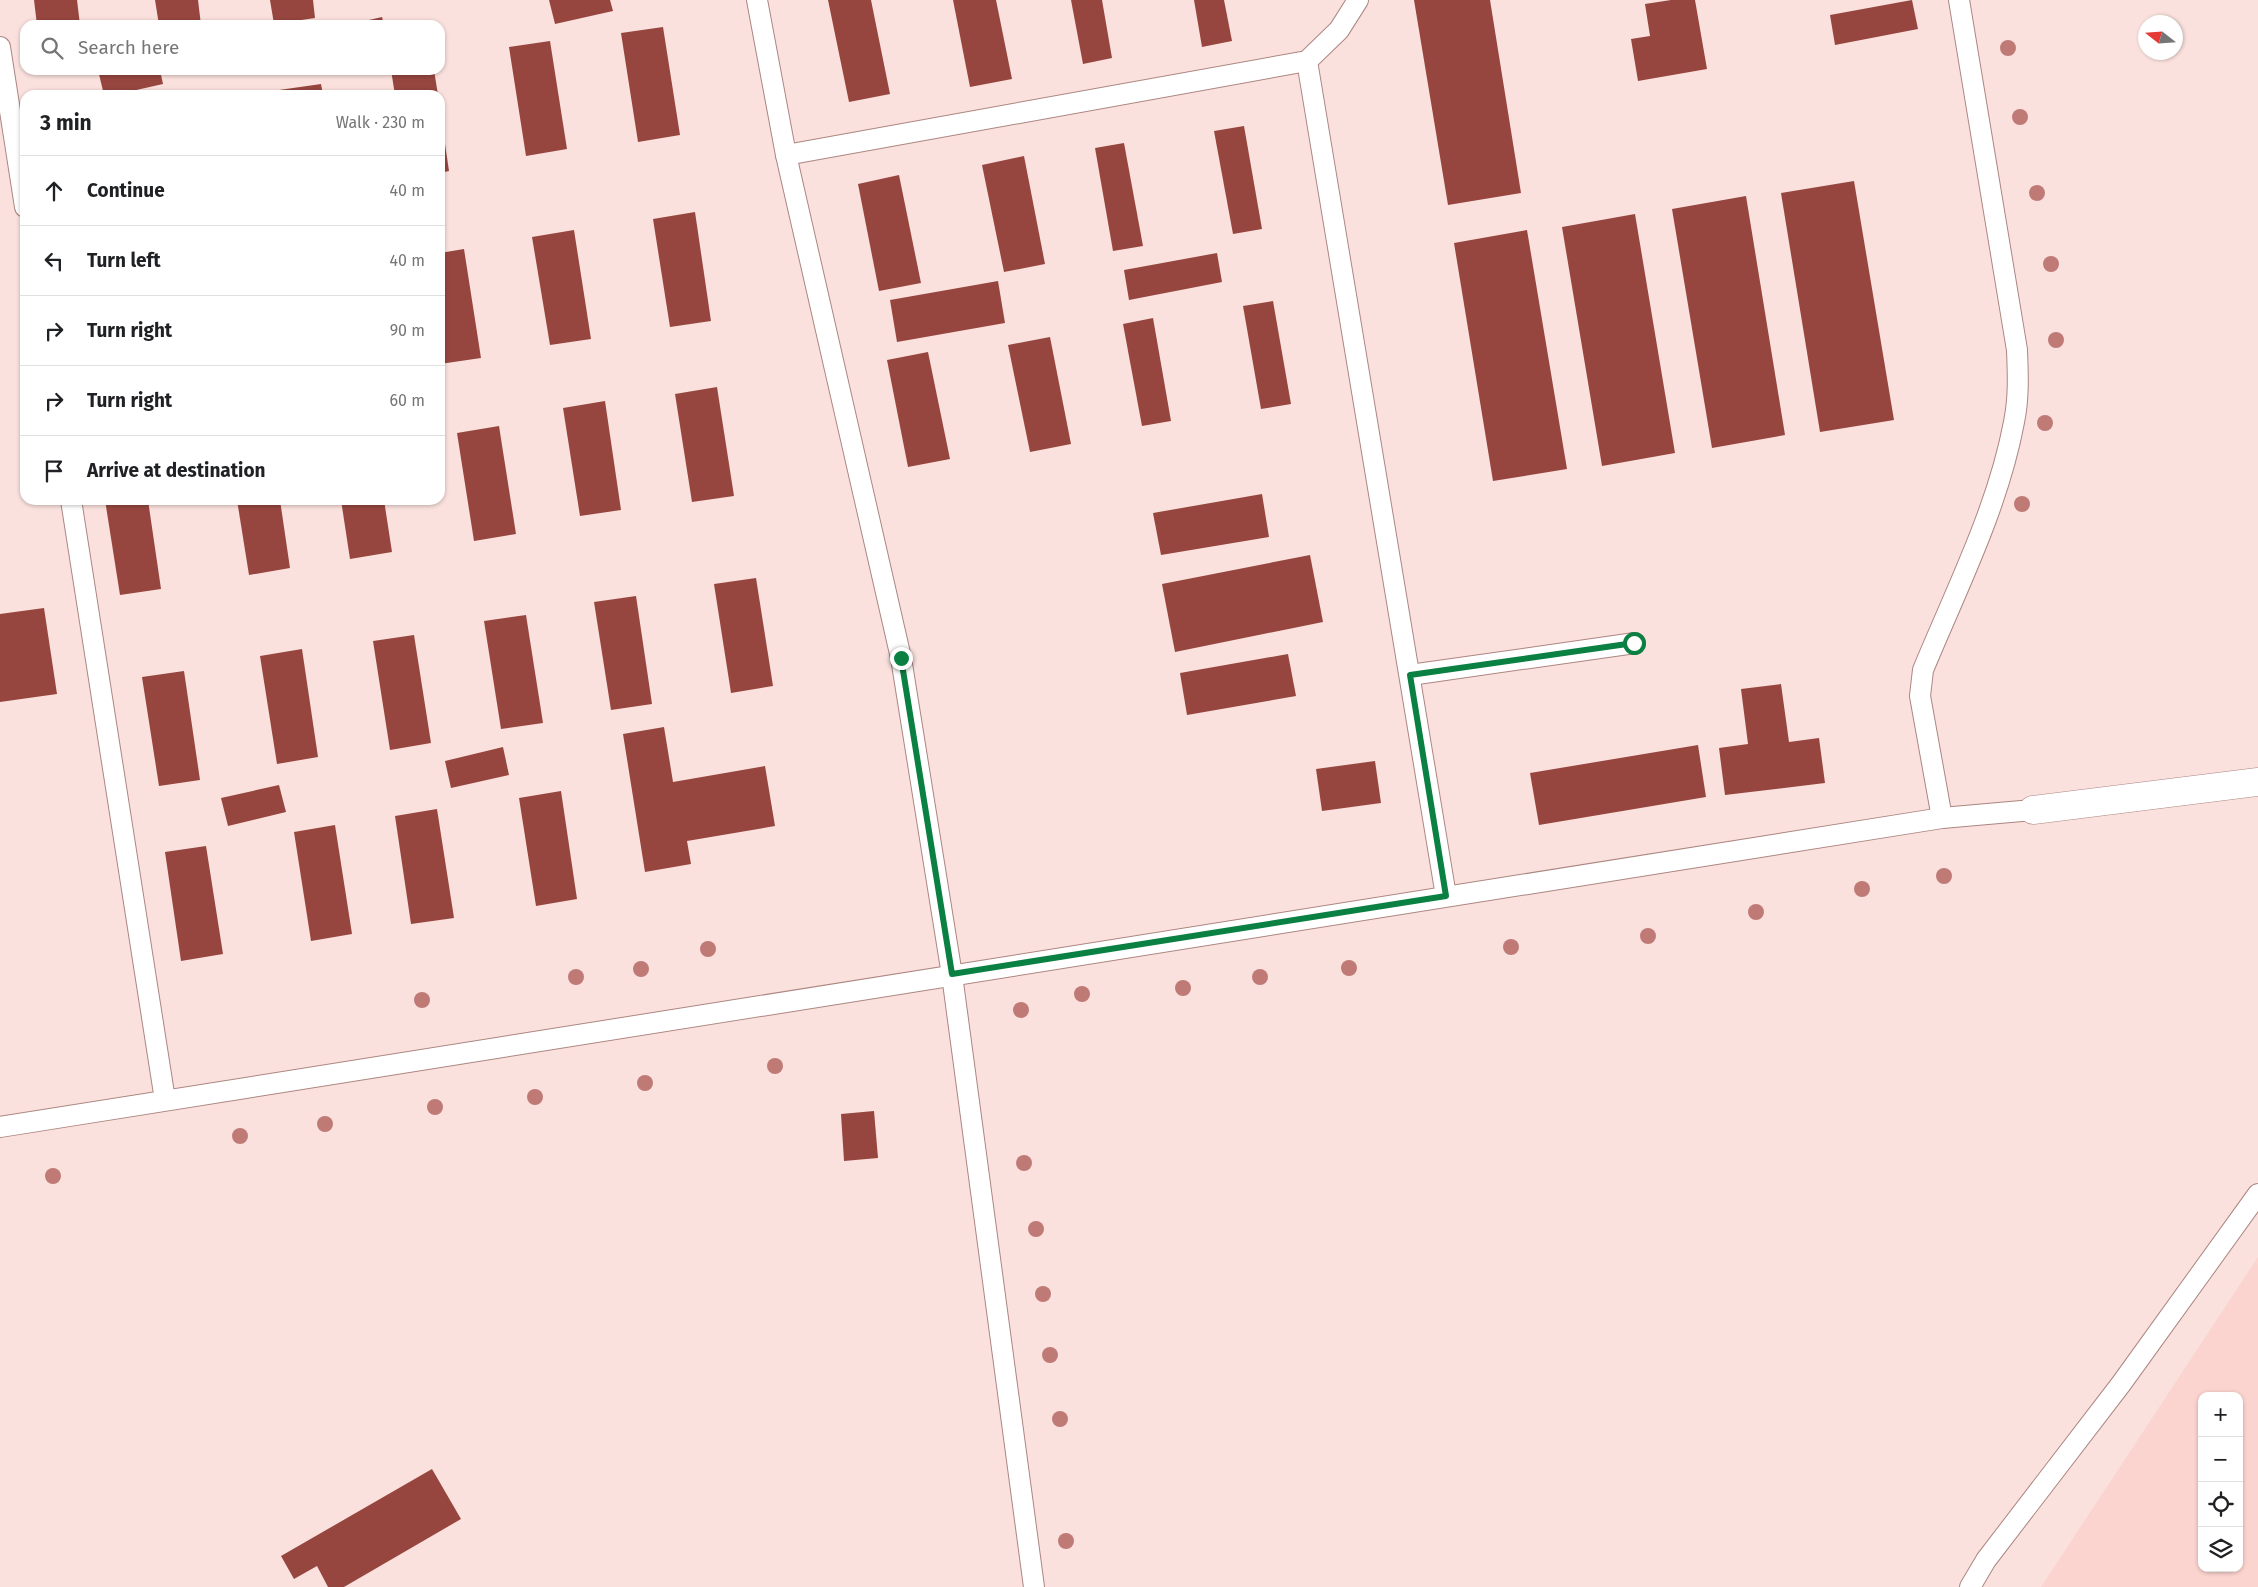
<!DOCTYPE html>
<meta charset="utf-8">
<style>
:root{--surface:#fff;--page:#f2f2f2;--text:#202124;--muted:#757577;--line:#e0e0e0}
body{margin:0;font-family:"Fira Sans",sans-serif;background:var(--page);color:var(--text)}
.controls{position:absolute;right:15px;bottom:15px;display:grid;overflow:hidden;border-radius:10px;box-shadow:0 1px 4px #0004}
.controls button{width:45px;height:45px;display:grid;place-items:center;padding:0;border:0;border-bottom:1px solid var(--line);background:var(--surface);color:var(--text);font:25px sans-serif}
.compass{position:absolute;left:2138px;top:15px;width:45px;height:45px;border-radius:50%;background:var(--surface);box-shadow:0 1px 4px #0004;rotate:287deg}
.stop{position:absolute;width:15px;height:15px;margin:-11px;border:4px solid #0b8043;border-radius:50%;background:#fff}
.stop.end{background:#0b8043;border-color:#fff;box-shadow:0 1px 5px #0008}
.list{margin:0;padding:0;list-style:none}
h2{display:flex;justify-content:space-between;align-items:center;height:65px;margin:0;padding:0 20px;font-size:21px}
h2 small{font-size:16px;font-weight:400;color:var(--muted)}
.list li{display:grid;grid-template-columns:32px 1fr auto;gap:15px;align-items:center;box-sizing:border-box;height:70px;padding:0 20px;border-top:1px solid var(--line)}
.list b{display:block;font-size:19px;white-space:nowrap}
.list em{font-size:16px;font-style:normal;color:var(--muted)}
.icon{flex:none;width:28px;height:28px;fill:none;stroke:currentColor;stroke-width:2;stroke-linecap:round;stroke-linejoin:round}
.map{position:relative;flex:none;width:2258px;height:1587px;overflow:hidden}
.search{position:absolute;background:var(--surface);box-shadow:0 1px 4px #0004;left:20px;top:20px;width:425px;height:55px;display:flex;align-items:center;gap:12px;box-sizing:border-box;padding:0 18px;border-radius:15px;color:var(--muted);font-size:19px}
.panel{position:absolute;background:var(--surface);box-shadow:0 1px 4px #0004;left:20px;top:90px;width:425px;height:415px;border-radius:15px}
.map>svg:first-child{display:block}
</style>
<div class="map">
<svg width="2258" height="1587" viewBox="0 0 2258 1587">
<rect width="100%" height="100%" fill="#fae1dd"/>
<path fill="#fcd4cf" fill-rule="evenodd" d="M2258,1257V1587H2041ZM2202,1396H2239V1568H2202Z"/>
<g fill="#97463f">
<path d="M34,0H77L80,25H37Z"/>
<path d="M155,0H198L201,25H159Z"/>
<path d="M270,0H313L315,18L274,24Z"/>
<path d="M549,0H610L613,11L555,24Z"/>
<path d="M828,0H871L890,94L849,102Z"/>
<path d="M953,0H996L1012,79L970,87Z"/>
<path d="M1071,0H1102L1112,58L1083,64Z"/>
<path d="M1194,0H1224L1232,41L1202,47Z"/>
<path d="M1414,0H1490L1521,193L1448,205Z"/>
<path d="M1671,0H1695L1707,69L1638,81L1631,39L1650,36L1645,4Z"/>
<path d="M1912,0L1918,29L1835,45L1830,15Z"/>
<path d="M382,17L384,25H352V24Z"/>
<path d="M663,27L680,135L638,142L621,33Z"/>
<path d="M550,41L567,149L526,156L509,47Z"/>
<path d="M98,70H160L163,84L114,95H104Z"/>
<path d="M391,70H434L438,95H395Z"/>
<path d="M321,84L323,95H280L279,90Z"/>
<path d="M441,117L449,171L440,173V118Z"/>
<path d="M1244,126L1262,229L1233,234L1214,131Z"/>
<path d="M1124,143L1143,246L1113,251L1095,148Z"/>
<path d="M1024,156L1045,264L1004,272L982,165Z"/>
<path d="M899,175L921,283L879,291L858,184Z"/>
<path d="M1854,181L1894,420L1820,432L1781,193Z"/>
<path d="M1746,196L1785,435L1712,448L1672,209Z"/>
<path d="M695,212L711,321L670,327L653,219Z"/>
<path d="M1635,214L1675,453L1602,466L1562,227Z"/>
<path d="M574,230L591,339L550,345L532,237Z"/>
<path d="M1527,230L1567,469L1493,481L1454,243Z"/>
<path d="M464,249L481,358L440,364V253Z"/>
<path d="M1217,253L1222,282L1129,300L1124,270Z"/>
<path d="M998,281L1005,323L897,342L890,300Z"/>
<path d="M1273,301L1291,404L1261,409L1243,306Z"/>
<path d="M1153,318L1171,421L1142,426L1123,324Z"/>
<path d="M1050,337L1071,444L1030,452L1008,345Z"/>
<path d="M928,352L950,459L908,467L887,360Z"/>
<path d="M717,387L734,496L692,502L675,394Z"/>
<path d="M605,401L621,510L580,516L563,408Z"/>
<path d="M499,426L516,534L474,541L457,433Z"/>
<path d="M1262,494L1269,537L1161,555L1153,513Z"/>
<path d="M105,500H148L161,589L120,595Z"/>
<path d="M237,500H280L290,568L249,575Z"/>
<path d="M341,500H384L392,552L350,559Z"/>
<path d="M1310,555L1323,622L1175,652L1162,584Z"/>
<path d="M756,578L773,686L731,693L714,584Z"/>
<path d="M636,596L652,704L611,710L594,602Z"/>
<path d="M44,608L57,694L0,702V614Z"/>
<path d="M526,615L543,723L501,729L484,621Z"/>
<path d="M414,635L431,743L390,750L373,641Z"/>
<path d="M302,649L318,757L277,764L260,656Z"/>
<path d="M1288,654L1296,696L1187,715L1180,673Z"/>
<path d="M184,671L200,780L159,786L142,677Z"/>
<path d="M1781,684L1789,742L1819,738L1825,783L1725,795L1719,748L1748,744L1741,689Z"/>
<path d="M664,727L673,782L765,766L775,826L687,841L691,864L645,872L623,734Z"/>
<path d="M1698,745L1706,797L1539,825L1530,773Z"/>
<path d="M503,747L509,775L451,788L445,761Z"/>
<path d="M1375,761L1381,803L1322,811L1316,769Z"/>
<path d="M279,785L286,812L228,826L221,798Z"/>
<path d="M561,791L577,899L536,906L519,798Z"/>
<path d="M437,809L454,918L411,924L395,816Z"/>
<path d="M335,825L352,934L311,941L294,832Z"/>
<path d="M206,846L223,954L181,961L165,852Z"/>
<path d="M874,1111L878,1158L844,1161L841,1114Z"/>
<path d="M432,1469L461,1519L344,1587H328L317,1566L294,1579L281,1556Z"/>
</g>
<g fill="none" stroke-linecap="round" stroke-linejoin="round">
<defs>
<g id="service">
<path d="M757,0L786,155L901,658L952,975L1034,1587"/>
<path d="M0,47L25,207"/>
<path d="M1307,61L1446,896"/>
<path d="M786,155L1307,61L1339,30L1358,0"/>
<path d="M71,500L165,1100"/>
<path d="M1410,675L1635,643"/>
<path d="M1942,818L1920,696L1923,670C1956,590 1998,508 2014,422C2019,398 2018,374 2017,350L1959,0"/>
<path d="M0,1127L1942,818L2033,810"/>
<path d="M1970,1587L1986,1560L2121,1384L2258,1194"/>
</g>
<path id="minor" d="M2033,810L2258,782"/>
</defs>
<use href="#service" stroke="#ac8681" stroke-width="22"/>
<use href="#minor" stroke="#ac8681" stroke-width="29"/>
<use href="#service" stroke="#fff" stroke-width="20"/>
<use href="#minor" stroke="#fff" stroke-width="28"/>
</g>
<g fill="#bf7a76">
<circle cx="2008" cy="48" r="8"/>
<circle cx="2020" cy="117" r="8"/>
<circle cx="2037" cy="193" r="8"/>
<circle cx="2051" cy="264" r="8"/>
<circle cx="2056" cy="340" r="8"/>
<circle cx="2045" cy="423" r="8"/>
<circle cx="2022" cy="504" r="8"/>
<circle cx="1944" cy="876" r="8"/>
<circle cx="1862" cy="889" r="8"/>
<circle cx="1756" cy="912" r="8"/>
<circle cx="1648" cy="936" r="8"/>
<circle cx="1511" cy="947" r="8"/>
<circle cx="708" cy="949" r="8"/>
<circle cx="1349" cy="968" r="8"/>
<circle cx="641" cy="969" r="8"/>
<circle cx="576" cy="977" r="8"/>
<circle cx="1260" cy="977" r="8"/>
<circle cx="1183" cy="988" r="8"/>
<circle cx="1082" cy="994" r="8"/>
<circle cx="422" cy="1000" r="8"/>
<circle cx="1021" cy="1010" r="8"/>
<circle cx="775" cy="1066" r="8"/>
<circle cx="645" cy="1083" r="8"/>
<circle cx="535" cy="1097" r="8"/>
<circle cx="435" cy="1107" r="8"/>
<circle cx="325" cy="1124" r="8"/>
<circle cx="240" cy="1136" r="8"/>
<circle cx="1024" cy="1163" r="8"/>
<circle cx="53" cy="1176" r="8"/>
<circle cx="1036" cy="1229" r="8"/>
<circle cx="1043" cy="1294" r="8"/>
<circle cx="1050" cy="1355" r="8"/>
<circle cx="1060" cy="1419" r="8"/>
<circle cx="1066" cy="1541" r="8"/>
</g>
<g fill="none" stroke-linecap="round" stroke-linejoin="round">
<path stroke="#0b8043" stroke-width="6" d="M901,658L952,974L1446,896L1410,675L1634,643"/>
</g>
</svg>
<div class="controls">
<button>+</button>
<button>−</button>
<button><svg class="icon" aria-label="locate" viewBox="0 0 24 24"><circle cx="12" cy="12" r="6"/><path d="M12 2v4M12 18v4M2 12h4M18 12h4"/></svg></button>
<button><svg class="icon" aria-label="layers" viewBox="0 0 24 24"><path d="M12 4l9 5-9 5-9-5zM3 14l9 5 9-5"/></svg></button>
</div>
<svg class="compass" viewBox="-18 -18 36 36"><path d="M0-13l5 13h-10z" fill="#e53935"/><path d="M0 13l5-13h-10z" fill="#757577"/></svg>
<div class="stop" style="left:1634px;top:643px"></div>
<div class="stop end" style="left:901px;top:658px"></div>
<div class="search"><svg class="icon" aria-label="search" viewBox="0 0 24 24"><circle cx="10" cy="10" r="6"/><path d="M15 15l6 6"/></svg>Search here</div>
<section class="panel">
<h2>3 min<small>Walk · 230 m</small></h2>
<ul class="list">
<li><svg class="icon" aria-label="ahead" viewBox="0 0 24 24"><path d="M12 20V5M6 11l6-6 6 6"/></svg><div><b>Continue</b></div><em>40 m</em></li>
<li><svg class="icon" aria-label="left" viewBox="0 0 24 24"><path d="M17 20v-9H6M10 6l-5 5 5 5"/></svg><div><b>Turn left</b></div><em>40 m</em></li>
<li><svg class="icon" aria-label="right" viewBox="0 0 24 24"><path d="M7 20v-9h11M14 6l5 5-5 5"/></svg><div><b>Turn right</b></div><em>90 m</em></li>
<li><svg class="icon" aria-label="right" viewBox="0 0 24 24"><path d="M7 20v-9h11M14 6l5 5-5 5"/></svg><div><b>Turn right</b></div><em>60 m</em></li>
<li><svg class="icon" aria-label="arrive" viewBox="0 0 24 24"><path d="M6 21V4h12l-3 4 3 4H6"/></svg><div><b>Arrive at destination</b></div></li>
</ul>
</section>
</div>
